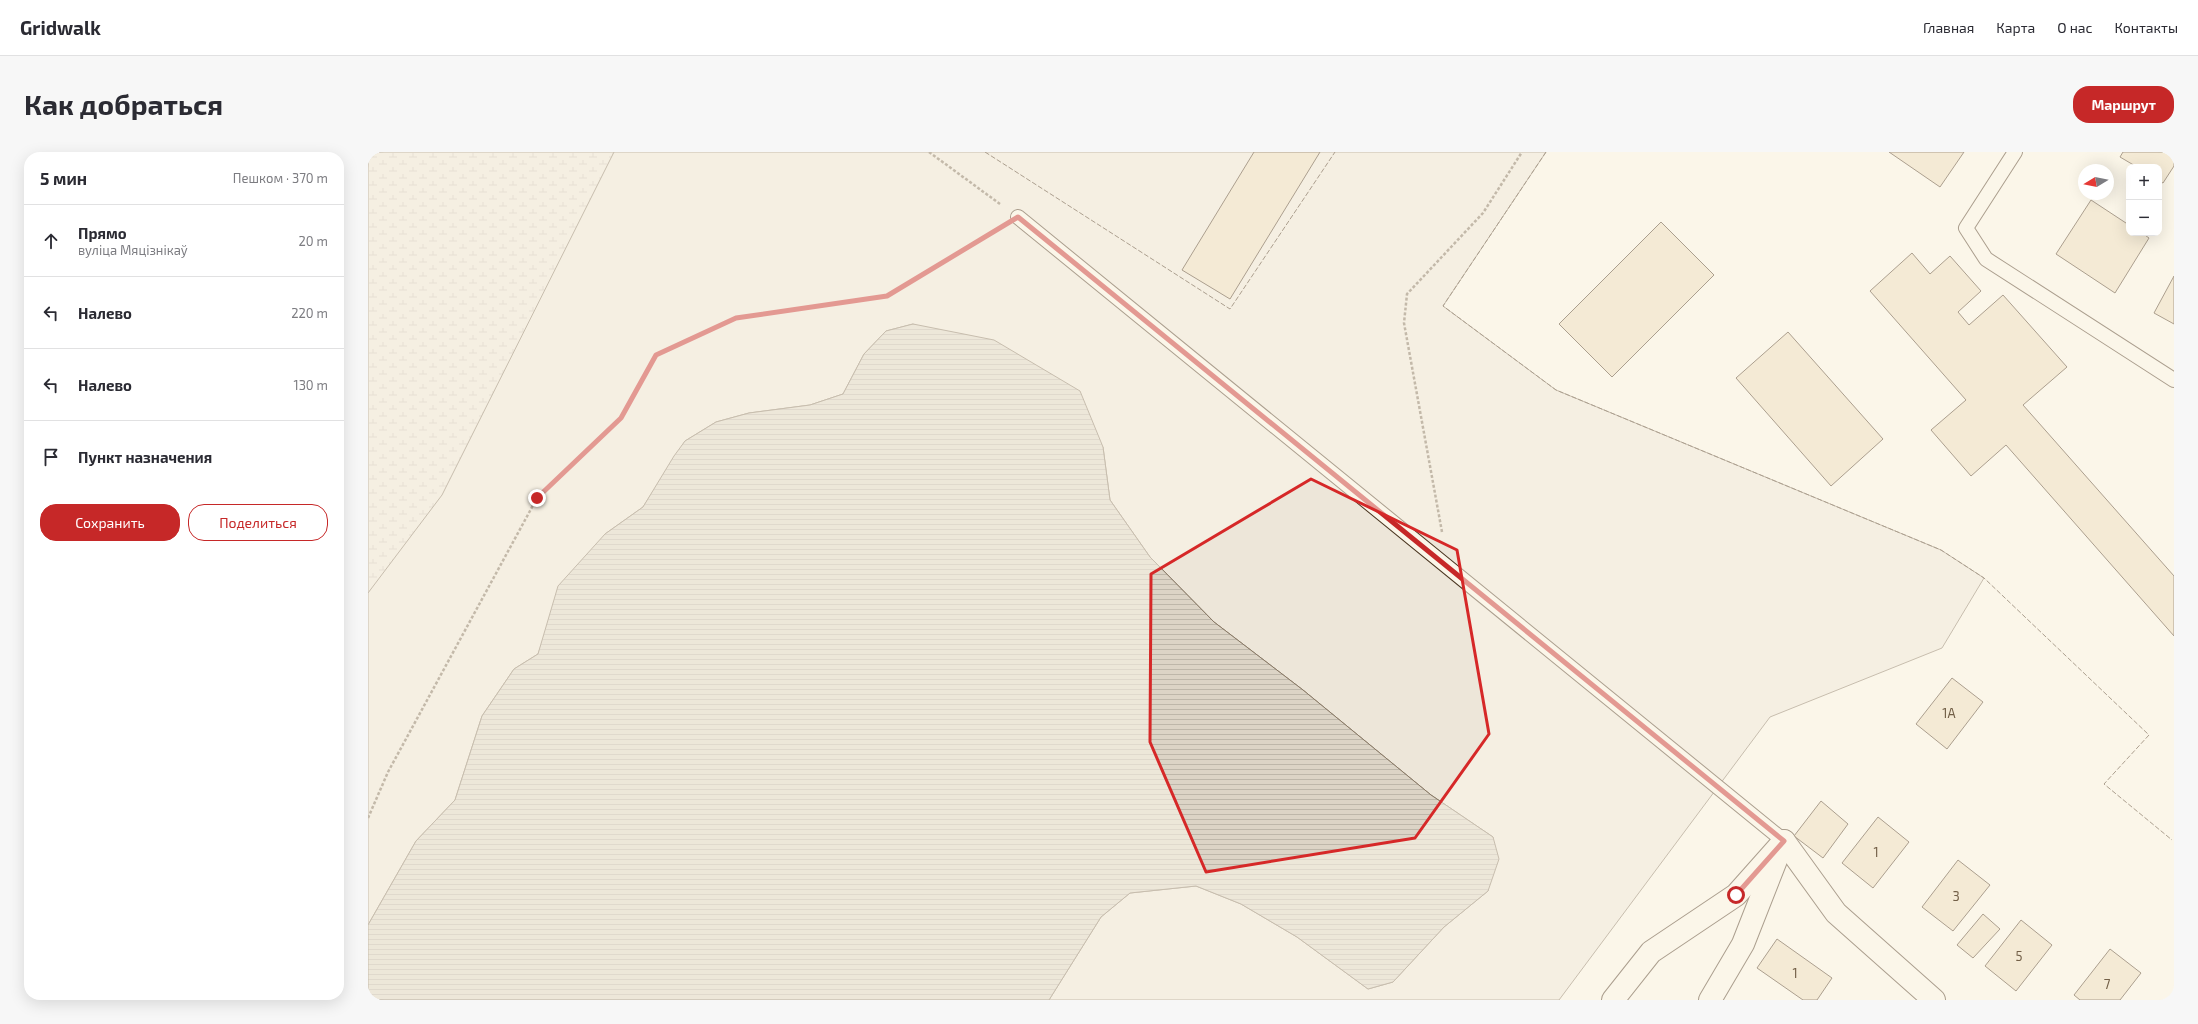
<!DOCTYPE html>
<html lang="ru">
<meta charset="utf-8">
<style>
:root{--surface:#fff;--page:#f7f7f7;--text:#2b2b33;--muted:#7c7c81;--line:#e1e1e2;--accent:#c62828}
body{margin:0;font-family:"Exo 2",sans-serif;background:var(--page);color:var(--text)}
.controls{position:absolute;right:12px;top:12px;display:grid;overflow:hidden;border-radius:8px;box-shadow:0 4px 16px #0002}
.controls button{width:36px;height:36px;display:grid;place-items:center;padding:0;border:0;border-bottom:1px solid var(--line);background:var(--surface);color:var(--text);font:20px sans-serif}
.compass{position:absolute;left:1710px;top:12px;width:36px;height:36px;border-radius:50%;background:var(--surface);box-shadow:0 4px 16px #0002;rotate:260deg}
.stop{position:absolute;width:12px;height:12px;margin:-9px;border:3px solid #c62828;border-radius:50%;background:#fff}
.stop.end{background:#c62828;border-color:#fff;box-shadow:0 1px 4px #0008}
.list{margin:0;padding:0;list-style:none}
h2{display:flex;justify-content:space-between;align-items:center;height:52px;margin:0;padding:0 16px;font-size:17px}
h2 small{font-size:13px;font-weight:400;color:var(--muted)}
.list li{display:grid;grid-template-columns:26px 1fr auto;gap:12px;align-items:center;box-sizing:border-box;height:72px;padding:0 16px;border-top:1px solid var(--line)}
.list b{display:block;font-size:15px;white-space:nowrap}
.list p{margin:0;font-size:13px;white-space:nowrap;color:var(--muted)}
.list em{font-size:13px;font-style:normal;color:var(--muted)}
.actions{display:flex;gap:8px;padding:12px 16px}
.actions a{flex:1;padding:9px 0;border:1px solid var(--accent);border-radius:16px;text-align:center;font-size:14px;color:var(--accent)}
.actions .main{background:var(--accent);color:#fff}
.icon{flex:none;width:22px;height:22px;fill:none;stroke:currentColor;stroke-width:2;stroke-linecap:round;stroke-linejoin:round}
.map{position:relative;flex:none;width:1806px;height:848px;overflow:hidden;border-radius:16px}
header{display:flex;align-items:center;gap:24px;box-sizing:border-box;height:56px;padding:0 20px;background:var(--surface);border-bottom:1px solid var(--line)}
header strong{font-size:19px}
nav{display:flex;gap:22px;margin-inline-start:auto;font-size:14px}
.intro{display:flex;align-items:center;justify-content:space-between;box-sizing:border-box;height:96px;padding:0 24px}
h1{margin:0;font-size:28px}
.button{padding:10px 18px;border-radius:16px;background:var(--accent);color:#fff;font-size:14px;font-weight:700}
main{display:flex;gap:24px;padding:0 24px}
aside{flex:1;background:var(--surface);border-radius:16px;box-shadow:0 4px 16px #0002}
.map>svg:first-child{display:block}
</style>
<header>
<strong>Gridwalk</strong>
<nav><a>Главная</a><a>Карта</a><a>О нас</a><a>Контакты</a></nav>
</header>
<div class="intro"><h1>Как добраться</h1><a class="button">Маршрут</a></div>
<main>
<aside>
<h2>5 мин<small>Пешком · 370 m</small></h2>
<ul class="list">
<li><svg class="icon" aria-label="ahead" viewBox="0 0 24 24"><path d="M12 20V5M6 11l6-6 6 6"/></svg><div><b>Прямо</b><p>вуліца Мяцізнікаў</p></div><em>20 m</em></li>
<li><svg class="icon" aria-label="left" viewBox="0 0 24 24"><path d="M17 20v-9H6M10 6l-5 5 5 5"/></svg><div><b>Налево</b></div><em>220 m</em></li>
<li><svg class="icon" aria-label="left" viewBox="0 0 24 24"><path d="M17 20v-9H6M10 6l-5 5 5 5"/></svg><div><b>Налево</b></div><em>130 m</em></li>
<li><svg class="icon" aria-label="arrive" viewBox="0 0 24 24"><path d="M6 21V4h12l-3 4 3 4H6"/></svg><div><b>Пункт назначения</b></div></li>
</ul>
<div class="actions"><a class="main">Сохранить</a><a>Поделиться</a></div>
</aside>
<div class="map">
<svg width="1806" height="848" viewBox="0 0 1806 848">
<defs>
<pattern id="wetland-marsh" width="20" height="14" patternUnits="userSpaceOnUse"><rect width="20" height="14" fill="#ede6d9"/><path d="M1 5h8M5 5V1M11 12h8M15 12V8" fill="none" stroke="#cdc6ba"/></pattern>
<pattern id="water-rules" width="6" height="5" patternUnits="userSpaceOnUse"><rect width="6" height="5" fill="#dcd4c6"/><path d="M0 2.5h6" fill="none" stroke="#beb7aa"/></pattern>
</defs>
<rect width="100%" height="100%" fill="#fbf6e9"/>
<path fill="#ede6d9" stroke="#887966" d="M0,0H1178L1075,154L1188,238L1573,398L1616,426L1574,496L1402,565L1191,848H681L733,765L762,741L828,734L873,752L929,785L1000,837L1025,830L1076,775L1120,739L1125,685L1063,643L935,538L846,470L782,405L742,348L735,295L545,172L518,179L496,202L475,242L442,253L381,261L348,270L317,289L275,355L237,382L180,474L170,502L146,517L114,564L87,648L48,689L0,773Z"/>
<path fill="url(#wetland-marsh)" stroke="#887966" d="M0,0H246L74,343L0,441Z"/>
<path fill="url(#water-rules)" stroke="#887966" d="M545,172L626,188L712,239L735,295L742,348L782,405L846,470L935,538L1063,643L1125,685L1131,707L1120,739L1076,775L1025,830L1000,837L929,785L873,752L828,734L762,741L733,765L681,848H0V773L48,689L87,648L114,564L146,517L170,502L190,434L237,382L275,355L306,304L317,289L348,270L381,261L442,253L475,242L496,202L518,179Z"/>
<g fill="#ecdcbc" stroke="#4a3520">
<path d="M886,0H952L862,147L814,118Z"/>
<path d="M1521,0H1596L1572,35Z"/>
<path d="M1755,0H1806V14L1795,31L1791,29V15H1769L1752,5Z"/>
<path d="M1723,48L1761,73V81H1774L1781,86L1747,141L1688,102Z"/>
<path d="M1293,70L1346,123L1244,225L1191,172Z"/>
<path d="M1544,101L1562,122L1582,104L1613,139L1590,160L1601,173L1635,143L1699,215L1655,253L1806,424V484L1638,293L1603,324L1563,278L1598,248L1502,139Z"/>
<path d="M1806,124V172L1786,161Z"/>
<path d="M1420,180L1515,287L1463,334L1368,226Z"/>
<path d="M1584,526L1615,550L1579,597L1548,572Z"/>
<path d="M1453,649L1480,672L1455,706L1426,684Z"/>
<path d="M1510,665L1541,690L1505,736L1474,711Z"/>
<path d="M1590,708L1622,733L1585,779L1554,755Z"/>
<path d="M1615,762L1632,777L1605,806L1589,793Z"/>
<path d="M1653,768L1684,793L1648,839L1617,814Z"/>
<path d="M1409,787L1464,826L1449,848H1435L1389,816Z"/>
<path d="M1742,797L1773,821L1752,848H1712L1706,843Z"/>
</g>
<g fill="none" stroke-linecap="round" stroke-linejoin="round">
<defs>
<g id="lane">
<path d="M1647,0L1598,76L1618,107L1806,228"/>
<path d="M650,65L1416,689"/>
</g>
<g id="street">
<path d="M1416,689L1468,761L1566,848"/>
<path d="M1245,848L1283,800L1368,743L1416,689"/>
<path d="M1342,848L1375,792L1410,703"/>
</g>
</defs>
<use href="#lane" stroke="#4a3520" stroke-width="16"/>
<use href="#street" stroke="#4a3520" stroke-width="24"/>
<g stroke="#7f6f5c" stroke-width="2.5" stroke-dasharray="3 2" stroke-linecap="butt">
<path d="M561,0L632,52"/>
<path d="M1074,380L1036,171L1039,142L1115,61L1154,0"/>
<path d="M0,666L20,620L169,346L253,266L288,203L368,166L519,144L632,76"/>
</g>
<use href="#lane" stroke="#fbf6e9" stroke-width="14"/>
<use href="#street" stroke="#fbf6e9" stroke-width="22"/>
<g stroke="#4a3520" stroke-width="1" stroke-dasharray="5 2" stroke-linecap="butt">
<path d="M617,0L862,157L967,0"/>
<path d="M1178,0L1075,154L1188,238L1573,398L1616,426L1781,583L1736,632L1804,688"/>
</g>
</g>
<g fill="none" stroke-linecap="round" stroke-linejoin="round">
<path stroke="#c62828" stroke-width="5" d="M169,346L253,266L288,203L368,166L519,144L650,65L1416,689L1368,743"/>
</g>
<path d="M0 0H1806V848H0ZM943,327L1089,398L1121,582L1047,686L838,720L782,590L783,422Z" fill="#fbf6e9" fill-opacity=".55" fill-rule="evenodd"/>
<path fill="none" stroke="#d62828" stroke-width="3" stroke-linejoin="round" d="M943,327L1089,398L1121,582L1047,686L838,720L782,590L783,422Z"/>
<g text-anchor="middle" dominant-baseline="central" stroke-width="3" stroke-linejoin="round" paint-order="stroke">
<g font-size="13" fill="#725f47">
<text x="1581" y="561">1А</text>
<text x="1508" y="700">1</text>
<text x="1588" y="744">3</text>
<text x="1651" y="804">5</text>
<text x="1427" y="821">1</text>
<text x="1739" y="832">7</text>
</g>
</g>
</svg>
<div class="controls">
<button>+</button>
<button>−</button>
</div>
<svg class="compass" viewBox="-18 -18 36 36"><path d="M0-13l5 13h-10z" fill="#e53935"/><path d="M0 13l5-13h-10z" fill="#7c7c81"/></svg>
<div class="stop" style="left:1368px;top:743px"></div>
<div class="stop end" style="left:169px;top:346px"></div>
</div>
</main>
